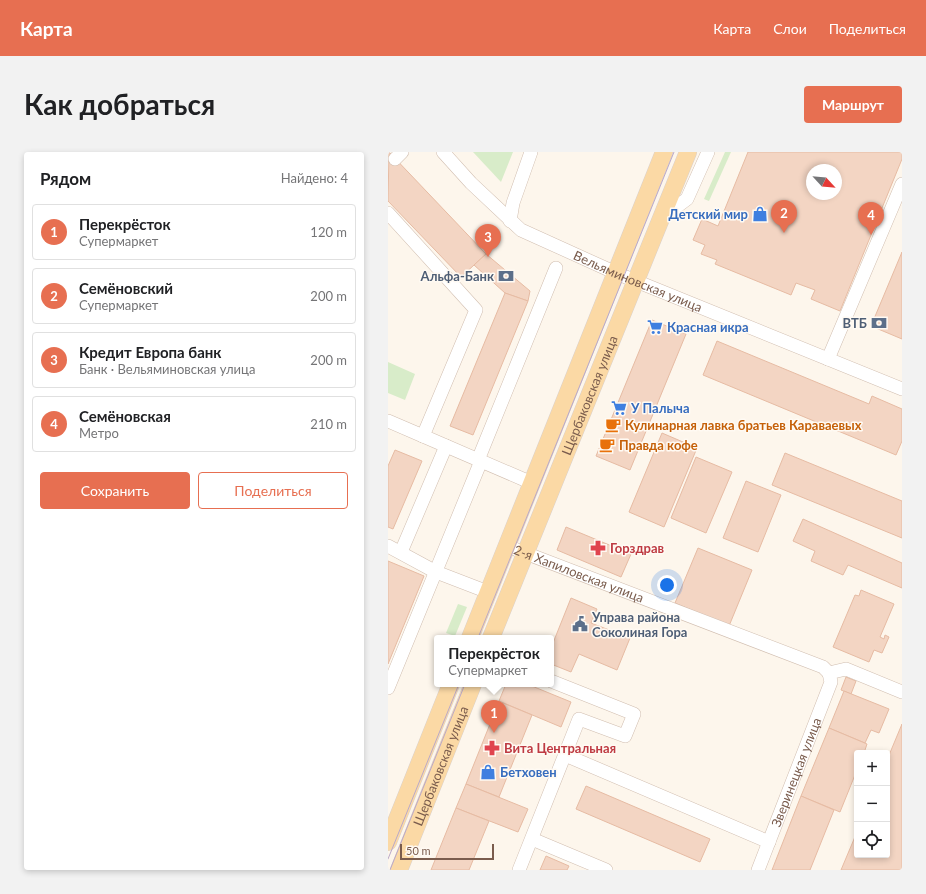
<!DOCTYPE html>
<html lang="ru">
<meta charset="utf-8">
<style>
:root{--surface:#fff;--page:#f2f2f2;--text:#202124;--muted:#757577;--line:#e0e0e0;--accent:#e76f51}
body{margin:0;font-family:Lato,sans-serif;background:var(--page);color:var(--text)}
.controls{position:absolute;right:12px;bottom:12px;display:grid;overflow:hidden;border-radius:4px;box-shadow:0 2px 6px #0003}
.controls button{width:36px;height:36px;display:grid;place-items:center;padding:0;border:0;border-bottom:1px solid var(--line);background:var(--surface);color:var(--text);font:20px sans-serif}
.compass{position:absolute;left:418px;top:12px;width:36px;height:36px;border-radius:50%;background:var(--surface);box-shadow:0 2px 6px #0003;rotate:116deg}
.scale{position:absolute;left:12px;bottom:10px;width:94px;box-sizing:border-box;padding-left:4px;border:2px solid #7a5c4d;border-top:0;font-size:11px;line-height:14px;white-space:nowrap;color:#7a5c4d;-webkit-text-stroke:3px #fffaf3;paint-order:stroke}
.you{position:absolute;left:279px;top:433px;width:14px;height:14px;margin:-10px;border:3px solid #fff;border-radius:50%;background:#1a73e8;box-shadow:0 0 0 6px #1a73e833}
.badge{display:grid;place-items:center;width:26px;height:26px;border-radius:50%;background:var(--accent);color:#fff;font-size:13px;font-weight:700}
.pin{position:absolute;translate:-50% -33px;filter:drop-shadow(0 1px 2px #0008)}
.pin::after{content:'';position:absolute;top:21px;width:14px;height:12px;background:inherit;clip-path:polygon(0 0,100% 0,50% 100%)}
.popup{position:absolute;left:46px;top:483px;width:120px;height:52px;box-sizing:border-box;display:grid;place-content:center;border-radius:4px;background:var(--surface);filter:drop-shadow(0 1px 3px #0005);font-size:13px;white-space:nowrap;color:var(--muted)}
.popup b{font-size:15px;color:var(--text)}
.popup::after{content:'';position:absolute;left:50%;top:100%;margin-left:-8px;border:8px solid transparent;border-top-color:var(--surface)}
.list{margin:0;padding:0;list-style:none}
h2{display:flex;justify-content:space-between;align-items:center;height:52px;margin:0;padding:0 16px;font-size:17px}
h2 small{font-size:13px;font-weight:400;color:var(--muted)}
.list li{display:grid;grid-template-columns:26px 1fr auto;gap:12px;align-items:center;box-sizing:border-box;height:56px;margin:0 8px 8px;padding:0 8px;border:1px solid var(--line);border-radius:4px}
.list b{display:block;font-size:15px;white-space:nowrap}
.list p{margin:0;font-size:13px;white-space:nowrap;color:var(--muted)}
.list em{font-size:13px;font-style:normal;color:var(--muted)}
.actions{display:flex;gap:8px;padding:12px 16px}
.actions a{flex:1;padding:9px 0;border:1px solid var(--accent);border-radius:4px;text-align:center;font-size:14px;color:var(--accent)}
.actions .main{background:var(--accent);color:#fff}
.icon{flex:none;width:22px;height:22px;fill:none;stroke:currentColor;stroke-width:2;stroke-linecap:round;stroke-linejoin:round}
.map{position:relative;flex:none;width:514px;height:718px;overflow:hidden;border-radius:4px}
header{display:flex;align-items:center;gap:24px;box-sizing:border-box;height:56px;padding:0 20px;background:var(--accent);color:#fff}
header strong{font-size:19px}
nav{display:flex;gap:22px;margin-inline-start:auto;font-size:14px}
.intro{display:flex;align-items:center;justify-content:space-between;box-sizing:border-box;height:96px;padding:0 24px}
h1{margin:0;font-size:28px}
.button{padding:10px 18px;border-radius:4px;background:var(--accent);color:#fff;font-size:14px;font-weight:700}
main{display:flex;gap:24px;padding:0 24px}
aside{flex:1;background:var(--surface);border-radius:4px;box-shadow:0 2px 6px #0003}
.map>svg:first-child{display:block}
</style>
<header>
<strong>Карта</strong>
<nav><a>Карта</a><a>Слои</a><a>Поделиться</a></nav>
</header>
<div class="intro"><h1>Как добраться</h1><a class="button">Маршрут</a></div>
<main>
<aside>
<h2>Рядом<small>Найдено: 4</small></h2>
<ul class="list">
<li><span class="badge">1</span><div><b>Перекрёсток</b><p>Супермаркет</p></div><em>120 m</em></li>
<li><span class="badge">2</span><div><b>Семёновский</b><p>Супермаркет</p></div><em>200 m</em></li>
<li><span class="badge">3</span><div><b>Кредит Европа банк</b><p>Банк · Вельяминовская улица</p></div><em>200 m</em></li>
<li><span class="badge">4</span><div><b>Семёновская</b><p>Метро</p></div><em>210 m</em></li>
</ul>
<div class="actions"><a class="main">Сохранить</a><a>Поделиться</a></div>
</aside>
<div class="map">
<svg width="514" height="718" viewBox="0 0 514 718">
<rect width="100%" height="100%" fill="#fdf6ec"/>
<g fill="#d8ecc9">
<path d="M85,0H125L113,30Z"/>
<path d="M337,0H343L321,49L316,47Z"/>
<path d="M0,210L27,222L17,248L0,241Z"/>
<path d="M70,452L79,455L67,484L58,481Z"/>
</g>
<g fill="#f3d5c3" stroke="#e6bba3" fill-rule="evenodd">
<path d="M1,0L98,102L73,125L0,49Z"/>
<path d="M360,0H514V7L452,159L423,147L427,138L408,131L403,143L327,112L329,108L313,102L317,93L305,88L314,67L330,74ZM424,18H448V42H424Z"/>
<path d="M514,100V187L483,174Z"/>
<path d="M98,102L142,139L140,149L117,141L86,113Z"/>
<path d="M117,141L140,149L85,283L62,274Z"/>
<path d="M264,168L298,182L242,318L208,304Z"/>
<path d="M329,189L481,252L484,244L514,257V289L508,303L315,223Z"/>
<path d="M274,281L309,296L276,375L241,360Z"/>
<path d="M7,298L34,309L5,377L0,375V314Z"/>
<path d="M397,301L514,349V386L384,333Z"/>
<path d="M308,305L344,320L318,381L283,366Z"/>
<path d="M358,329L393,343L370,400L335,386Z"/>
<path d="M415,367L514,411V436L460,413L455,423L423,409L427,399L405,389Z"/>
<path d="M178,375L243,402L233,425L169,398Z"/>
<path d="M310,396L364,418L341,474L287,451Z"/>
<path d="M0,409L36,424L0,512Z"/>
<path d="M473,438L506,452L492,485L496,487L497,483L501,485L494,501L486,498L481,510L445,495L467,443L471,444Z"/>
<path d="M183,446L209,457L203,471L242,486L229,518L191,502L183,520L163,512V496Z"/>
<path d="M458,525L468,529L463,542L453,538Z"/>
<path d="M118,532H139L183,550L173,575L111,549Z"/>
<path d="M456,539L501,557L491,581L483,578L477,591L441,576Z"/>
<path d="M115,551L144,563L111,645L78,632L106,562L110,564Z"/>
<path d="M514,572V718H453L469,680V703H499V608Z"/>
<path d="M441,576L479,592L476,601H469V618L452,660L413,644Z"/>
<path d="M78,632L140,657L130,680L68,656Z"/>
<path d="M198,634L322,687L312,710L188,657Z"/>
<path d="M413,644L446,658L422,718H384Z"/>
<path d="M68,656L101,669L81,718H43Z"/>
<path d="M158,704L181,714L179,718H152Z"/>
</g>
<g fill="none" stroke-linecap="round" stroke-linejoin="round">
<defs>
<g id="minor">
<path id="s1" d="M55,0L83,31L133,78L228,121L514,237"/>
<path d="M7,7L14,0"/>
<path d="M0,61L88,158L35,284L144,331"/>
<path d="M275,65L299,47L320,0"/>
<path d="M122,69L125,51L143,0"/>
<path d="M440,207L514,32"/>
<path d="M0,269L35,284"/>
<path d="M90,308L168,116"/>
<path d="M0,394L48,420L100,440"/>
<path id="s2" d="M119,394L435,515L441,521"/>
<path d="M13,400L58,294"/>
<path d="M441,521L458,517L514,540"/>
<path d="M0,536L93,309"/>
<path d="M177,603L381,690"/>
<path d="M144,687L218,718"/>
<path d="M131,718L191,567L237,584L246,562L163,529"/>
<path id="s3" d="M370,718L443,530L441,521"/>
</g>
<g id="major">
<path d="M82,486L276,0"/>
<path id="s4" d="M103,486L300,0"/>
<path d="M0,690L63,532"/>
<path id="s5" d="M11,718L85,532"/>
</g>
</defs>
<use href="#minor" stroke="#d1beb0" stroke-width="14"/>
<use href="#major" stroke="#dad1cd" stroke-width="18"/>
<use href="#minor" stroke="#fff" stroke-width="13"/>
<use href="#major" stroke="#fbd9a5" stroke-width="17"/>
<g stroke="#b9a8c9" stroke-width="1">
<path d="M90,486L286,0"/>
<path d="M0,707L71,532"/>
<path d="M2,718L77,532"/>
</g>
</g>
<defs>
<symbol id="shop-bare" viewBox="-9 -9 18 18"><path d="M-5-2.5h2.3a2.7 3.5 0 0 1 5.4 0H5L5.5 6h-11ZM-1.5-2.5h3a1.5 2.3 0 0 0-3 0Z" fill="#3f7fe0" stroke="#fffaf3" stroke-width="2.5" paint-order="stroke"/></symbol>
<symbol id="bank-bare" viewBox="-9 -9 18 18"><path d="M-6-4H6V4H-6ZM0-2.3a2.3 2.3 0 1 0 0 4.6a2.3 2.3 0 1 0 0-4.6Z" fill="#5c6f8a" stroke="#fffaf3" stroke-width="2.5" paint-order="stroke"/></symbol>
<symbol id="supermarket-bare" viewBox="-9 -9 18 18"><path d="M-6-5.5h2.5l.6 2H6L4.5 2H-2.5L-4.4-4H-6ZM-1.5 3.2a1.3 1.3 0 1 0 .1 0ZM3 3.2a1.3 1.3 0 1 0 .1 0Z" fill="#3f7fe0" stroke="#fffaf3" stroke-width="2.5" paint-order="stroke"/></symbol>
<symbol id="cafe-bare" viewBox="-9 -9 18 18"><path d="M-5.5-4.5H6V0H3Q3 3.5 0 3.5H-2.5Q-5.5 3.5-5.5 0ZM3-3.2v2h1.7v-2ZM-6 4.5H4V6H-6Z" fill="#e8710a" stroke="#fffaf3" stroke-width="2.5" paint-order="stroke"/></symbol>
<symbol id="pharmacy-bare" viewBox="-9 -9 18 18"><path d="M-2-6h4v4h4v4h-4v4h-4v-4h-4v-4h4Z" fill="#e0444e" stroke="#fffaf3" stroke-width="2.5" paint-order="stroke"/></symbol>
<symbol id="civic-bare" viewBox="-9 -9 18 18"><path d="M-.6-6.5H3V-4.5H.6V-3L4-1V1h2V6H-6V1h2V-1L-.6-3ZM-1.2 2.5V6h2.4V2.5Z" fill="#5c6f8a" stroke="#fffaf3" stroke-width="2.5" paint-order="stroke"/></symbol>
</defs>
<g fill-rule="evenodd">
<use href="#shop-bare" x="361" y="51" width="22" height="22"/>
<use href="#bank-bare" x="107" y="113" width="22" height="22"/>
<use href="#bank-bare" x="480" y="160" width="22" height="22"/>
<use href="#supermarket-bare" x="256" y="164" width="22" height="22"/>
<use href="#supermarket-bare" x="220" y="245" width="22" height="22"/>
<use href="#cafe-bare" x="214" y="262" width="22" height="22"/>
<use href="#cafe-bare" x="208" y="282" width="22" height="22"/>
<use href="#pharmacy-bare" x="199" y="385" width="22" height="22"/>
<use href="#civic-bare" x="181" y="461" width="22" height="22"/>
<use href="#pharmacy-bare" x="93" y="585" width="22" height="22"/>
<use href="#shop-bare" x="89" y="609" width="22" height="22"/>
</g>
<g text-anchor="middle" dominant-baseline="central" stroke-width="3" stroke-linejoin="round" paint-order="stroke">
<g font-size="13" font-weight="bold" fill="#366cbe" stroke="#fffaf3" text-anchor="start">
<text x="360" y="62" text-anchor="end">Детский мир</text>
<text x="279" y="175">Красная икра</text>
<text x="243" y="256">У Палыча</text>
<text x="112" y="620">Бетховен</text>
</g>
<g font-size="13" font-weight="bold" fill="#4e5e75" stroke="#fffaf3" text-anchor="end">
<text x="106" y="124">Альфа-Банк</text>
<text x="479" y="171">ВТБ</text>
<text x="204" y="465" text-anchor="start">Управа района<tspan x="204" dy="15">Соколиная Гора</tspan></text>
</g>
<g font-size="13" fill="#7a5c4d" stroke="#fffaf3">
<text stroke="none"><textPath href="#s1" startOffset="238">Вельяминовская улица</textPath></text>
<text stroke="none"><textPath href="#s4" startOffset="262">Щербаковская улица</textPath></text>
<text stroke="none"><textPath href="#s2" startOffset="77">2-я Хапиловская улица</textPath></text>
<text stroke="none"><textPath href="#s5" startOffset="112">Щербаковская улица</textPath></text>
<text stroke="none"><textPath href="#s3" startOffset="105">Зверинецкая улица</textPath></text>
</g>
<g font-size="13" font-weight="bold" fill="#c56008" stroke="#fffaf3" text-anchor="start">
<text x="237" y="273">Кулинарная лавка братьев Караваевых</text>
<text x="231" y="293">Правда кофе</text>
</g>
<g font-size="13" font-weight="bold" fill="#be3a42" stroke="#fffaf3" text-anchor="start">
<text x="222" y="396">Горздрав</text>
<text x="116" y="596">Вита Центральная</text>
</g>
</g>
</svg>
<div class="controls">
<button>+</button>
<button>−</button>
<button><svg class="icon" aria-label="locate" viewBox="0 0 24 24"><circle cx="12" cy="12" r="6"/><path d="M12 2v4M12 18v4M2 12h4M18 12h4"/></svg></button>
</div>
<svg class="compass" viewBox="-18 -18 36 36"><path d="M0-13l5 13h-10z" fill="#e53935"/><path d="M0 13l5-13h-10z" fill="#757577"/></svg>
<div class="scale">50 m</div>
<div class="you"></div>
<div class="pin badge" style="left:106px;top:581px">1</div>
<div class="popup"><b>Перекрёсток</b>Супермаркет</div>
<div class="pin badge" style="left:396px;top:81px">2</div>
<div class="pin badge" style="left:100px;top:105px">3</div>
<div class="pin badge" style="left:483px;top:83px">4</div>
</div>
</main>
